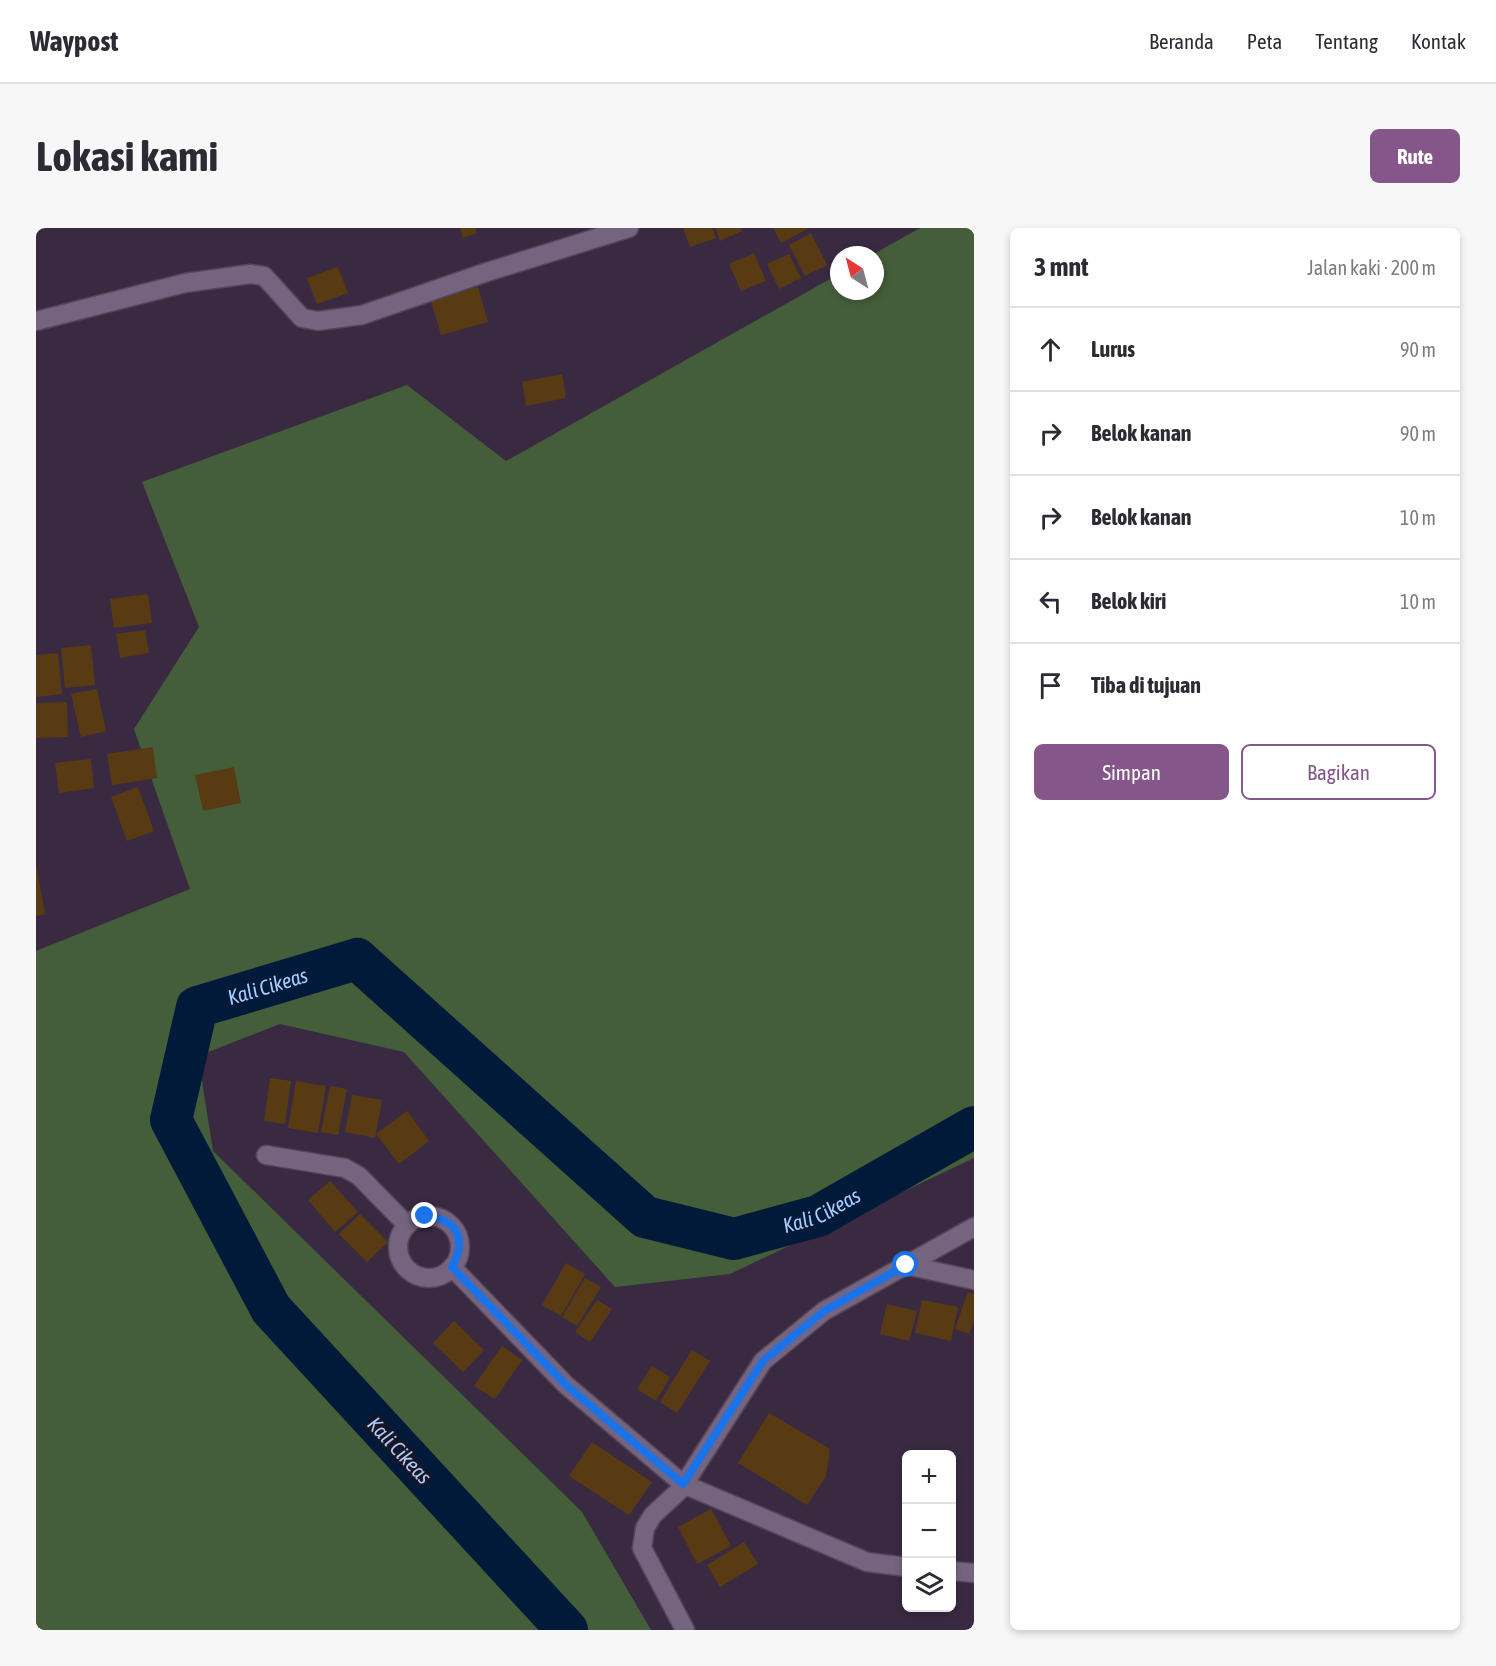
<!DOCTYPE html>
<html lang="id">
<meta charset="utf-8">
<style>
:root{--surface:#fff;--page:#f7f7f7;--text:#2b2b33;--muted:#7c7c81;--line:#e1e1e2;--accent:#84568a}
body{margin:0;font-family:"Asap Condensed",sans-serif;background:var(--page);color:var(--text)}
.controls{position:absolute;right:18px;bottom:18px;display:grid;overflow:hidden;border-radius:9px;box-shadow:0 3px 9px #0003}
.controls button{width:54px;height:54px;display:grid;place-items:center;padding:0;border:0;border-bottom:2px solid var(--line);background:var(--surface);color:var(--text);font:30px sans-serif}
.compass{position:absolute;left:794px;top:18px;width:54px;height:54px;border-radius:50%;background:var(--surface);box-shadow:0 3px 9px #0003;rotate:324deg}
.stop{position:absolute;width:18px;height:18px;margin:-14px;border:4px solid #1a73e8;border-radius:50%;background:#fff}
.stop.end{background:#1a73e8;border-color:#fff;box-shadow:0 2px 6px #0008}
.list{margin:0;padding:0;list-style:none}
h2{display:flex;justify-content:space-between;align-items:center;height:78px;margin:0;padding:0 24px;font-size:26px}
h2 small{font-size:20px;font-weight:400;color:var(--muted)}
.list li{display:grid;grid-template-columns:39px 1fr auto;gap:18px;align-items:center;box-sizing:border-box;height:84px;padding:0 24px;border-top:2px solid var(--line)}
.list b{display:block;font-size:22px;white-space:nowrap}
.list em{font-size:20px;font-style:normal;color:var(--muted)}
.actions{display:flex;gap:12px;padding:18px 24px}
.actions a{flex:1;padding:14px 0;border:2px solid var(--accent);border-radius:9px;text-align:center;font-size:21px;color:var(--accent)}
.actions .main{background:var(--accent);color:#fff}
.icon{flex:none;width:33px;height:33px;fill:none;stroke:currentColor;stroke-width:2;stroke-linecap:round;stroke-linejoin:round}
.map{position:relative;flex:none;width:938px;height:1402px;overflow:hidden;border-radius:9px}
header{display:flex;align-items:center;gap:36px;box-sizing:border-box;height:84px;padding:0 30px;background:var(--surface);border-bottom:2px solid var(--line)}
header strong{font-size:28px}
nav{display:flex;gap:33px;margin-inline-start:auto;font-size:21px}
.intro{display:flex;align-items:center;justify-content:space-between;box-sizing:border-box;height:144px;padding:0 36px}
h1{margin:0;font-size:42px}
.button{padding:15px 27px;border-radius:9px;background:var(--accent);color:#fff;font-size:21px;font-weight:700}
main{display:flex;gap:36px;padding:0 36px}
aside{flex:1;background:var(--surface);border-radius:9px;box-shadow:0 3px 9px #0003}
.map>svg:first-child{display:block}
</style>
<header>
<strong>Waypost</strong>
<nav><a>Beranda</a><a>Peta</a><a>Tentang</a><a>Kontak</a></nav>
</header>
<div class="intro"><h1>Lokasi kami</h1><a class="button">Rute</a></div>
<main>
<div class="map">
<svg width="938" height="1402" viewBox="0 0 938 1402">
<rect width="100%" height="100%" fill="#392a42"/>
<path fill="#455e3a" d="M884,0H938V930L694,1046L579,1059L368,824L244,796L162,828L177,923L546,1284L615,1402H0V723L154,661L98,501L163,399L106,254L371,157L470,233L803,46V63H839V27H836Z"/>
<g fill="none" stroke-linecap="round" stroke-linejoin="round">
<path stroke="#021a39" stroke-width="42" id="s1" d="M531,1402L235,1081L135,892L161,779L321,731L609,989L698,1011L782,988L938,899"/>
</g>
<g fill="#593b13">
<path d="M424,0H439L441,5L427,10Z"/>
<path d="M647,0H676L680,10L654,19Z"/>
<path d="M679,0H705L706,3L684,13Z"/>
<path d="M737,0H773L745,15Z"/>
<path d="M775,5L791,37L769,48L753,17Z"/>
<path d="M718,25L730,53L705,63L693,36Z"/>
<path d="M753,26L765,50L743,61L731,36Z"/>
<path d="M302,39L312,65L281,76L271,50Z"/>
<path d="M442,59L452,94L405,107L395,73Z"/>
<path d="M526,146L530,170L490,178L486,154Z"/>
<path d="M112,366L116,395L78,400L74,371Z"/>
<path d="M109,402L113,425L84,430L80,406Z"/>
<path d="M55,417L59,457L29,460L25,420Z"/>
<path d="M22,425L26,466L0,469V427Z"/>
<path d="M61,461L70,503L45,509L35,466Z"/>
<path d="M31,474L32,509L0,510V475Z"/>
<path d="M117,519L121,550L76,557L71,526Z"/>
<path d="M55,531L58,560L23,565L19,535Z"/>
<path d="M198,539L205,575L167,583L159,547Z"/>
<path d="M102,559L118,603L91,613L75,569Z"/>
<path d="M0,636L9,686L0,688Z"/>
<path d="M234,850L255,853L249,896L228,893Z"/>
<path d="M260,853L290,858L282,905L252,900Z"/>
<path d="M294,858L311,861L302,907L285,904Z"/>
<path d="M316,867L346,872L339,910L309,904Z"/>
<path d="M371,883L393,913L363,936L340,906Z"/>
<path d="M294,953L322,984L299,1004L272,972Z"/>
<path d="M324,986L352,1014L331,1034L303,1006Z"/>
<path d="M530,1035L549,1046L525,1088L506,1077Z"/>
<path d="M549,1050L565,1059L541,1098L526,1089Z"/>
<path d="M932,1064L938,1066V1092L933,1106L919,1101Z"/>
<path d="M561,1072L576,1081L554,1114L539,1104Z"/>
<path d="M886,1072L922,1079L915,1113L879,1105Z"/>
<path d="M851,1076L881,1083L873,1113L844,1106Z"/>
<path d="M418,1093L448,1122L427,1144L397,1115Z"/>
<path d="M466,1118L486,1132L459,1171L438,1158Z"/>
<path d="M656,1122L674,1133L641,1185L624,1174Z"/>
<path d="M616,1138L634,1149L620,1173L601,1161Z"/>
<path d="M733,1185L794,1221L790,1248L771,1277L702,1235Z"/>
<path d="M556,1214L616,1254L593,1287L533,1248Z"/>
<path d="M675,1281L695,1318L661,1336L642,1299Z"/>
<path d="M708,1314L722,1336L684,1359L671,1337Z"/>
</g>
<g fill="none" stroke-linecap="round" stroke-linejoin="round">
<defs>
<g id="minor">
<path d="M0,93L149,55L214,46L228,48L266,90L282,93L326,87L451,44L593,0"/>
<path d="M230,927L309,940L323,948L370,996"/>
<circle cx="393" cy="1019" r="31"/>
<path d="M870,1037L938,1052"/>
<path d="M416,1039L530,1157L647,1256L831,1334L870,1339"/>
<path d="M916,1343L938,1345"/>
<path d="M649,1402L606,1320L609,1300L617,1287L645,1261L727,1133L788,1083L938,999"/>
</g>
</defs>
<use href="#minor" stroke="#53465a" stroke-width="21"/>
<use href="#minor" stroke="#756480" stroke-width="18"/>
</g>
<g fill="none" stroke-linecap="round" stroke-linejoin="round">
<path stroke="#1a73e8" stroke-width="8" d="M389,988C422,991 431,1011 416,1039L530,1157L647,1256L727,1133L788,1083L870,1037"/>
</g>
<g text-anchor="middle" dominant-baseline="central" stroke-width="5" stroke-linejoin="round" paint-order="stroke">
<g font-size="21" font-style="italic" fill="#a8cdfe" stroke="#1d1621">
<text stroke="none"><textPath href="#s1" startOffset="840">Kali Cikeas</textPath></text>
<text stroke="none"><textPath href="#s1" startOffset="1504">Kali Cikeas</textPath></text>
<text transform="translate(364 1222) rotate(47)">Kali Cikeas</text>
</g>
</g>
</svg>
<div class="controls">
<button>+</button>
<button>−</button>
<button><svg class="icon" aria-label="layers" viewBox="0 0 24 24"><path d="M12 4l9 5-9 5-9-5zM3 14l9 5 9-5"/></svg></button>
</div>
<svg class="compass" viewBox="-18 -18 36 36"><path d="M0-13l5 13h-10z" fill="#e53935"/><path d="M0 13l5-13h-10z" fill="#7c7c81"/></svg>
<div class="stop" style="left:870px;top:1037px"></div>
<div class="stop end" style="left:389px;top:988px"></div>
</div>
<aside>
<h2>3 mnt<small>Jalan kaki · 200 m</small></h2>
<ul class="list">
<li><svg class="icon" aria-label="ahead" viewBox="0 0 24 24"><path d="M12 20V5M6 11l6-6 6 6"/></svg><div><b>Lurus</b></div><em>90 m</em></li>
<li><svg class="icon" aria-label="right" viewBox="0 0 24 24"><path d="M7 20v-9h11M14 6l5 5-5 5"/></svg><div><b>Belok kanan</b></div><em>90 m</em></li>
<li><svg class="icon" aria-label="right" viewBox="0 0 24 24"><path d="M7 20v-9h11M14 6l5 5-5 5"/></svg><div><b>Belok kanan</b></div><em>10 m</em></li>
<li><svg class="icon" aria-label="left" viewBox="0 0 24 24"><path d="M17 20v-9H6M10 6l-5 5 5 5"/></svg><div><b>Belok kiri</b></div><em>10 m</em></li>
<li><svg class="icon" aria-label="arrive" viewBox="0 0 24 24"><path d="M6 21V4h12l-3 4 3 4H6"/></svg><div><b>Tiba di tujuan</b></div></li>
</ul>
<div class="actions"><a class="main">Simpan</a><a>Bagikan</a></div>
</aside>
</main>
